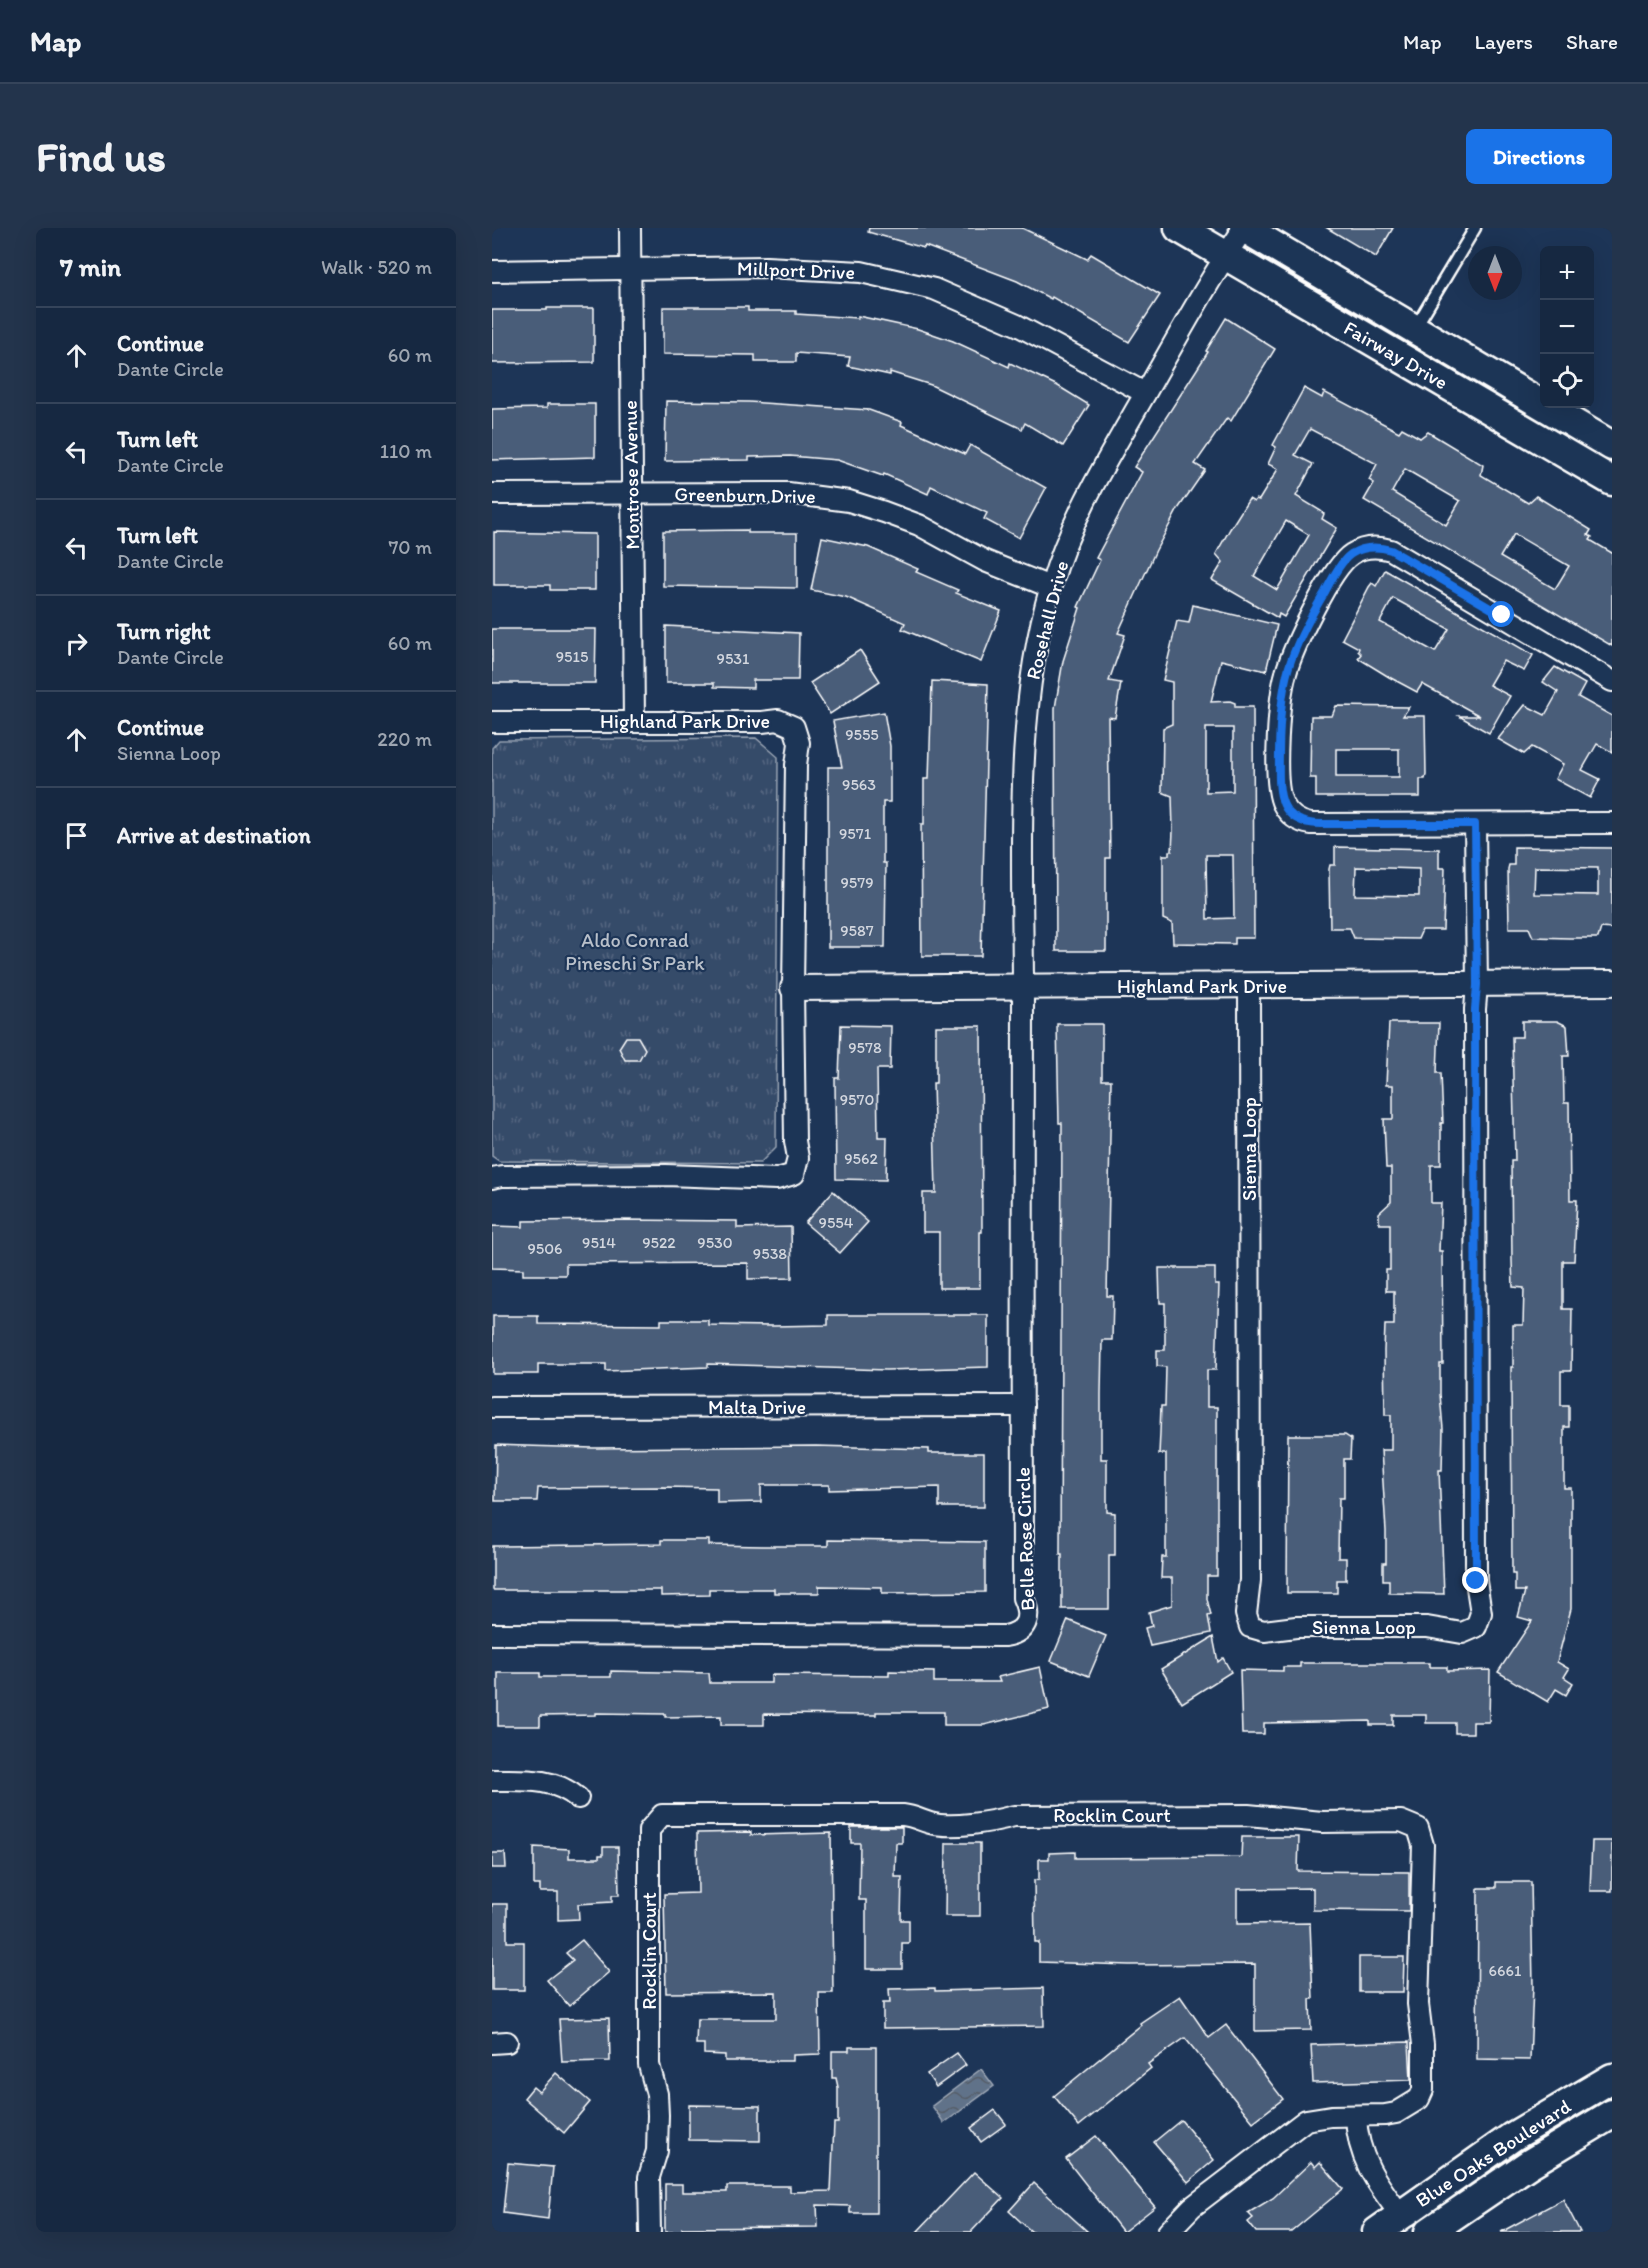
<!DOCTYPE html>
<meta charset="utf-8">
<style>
:root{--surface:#162841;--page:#23344c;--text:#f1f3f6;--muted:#9ea6b1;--line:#35445a;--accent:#1a73e8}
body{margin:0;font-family:Itim,sans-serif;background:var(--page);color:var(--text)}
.controls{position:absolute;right:18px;top:18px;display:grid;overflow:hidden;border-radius:9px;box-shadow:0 6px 24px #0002}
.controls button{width:54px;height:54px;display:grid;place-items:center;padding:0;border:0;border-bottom:2px solid var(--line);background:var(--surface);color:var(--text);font:30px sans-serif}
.compass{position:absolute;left:976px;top:18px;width:54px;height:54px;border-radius:50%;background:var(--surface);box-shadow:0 6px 24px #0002;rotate:180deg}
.stop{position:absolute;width:18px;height:18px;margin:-14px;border:4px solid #1a73e8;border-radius:50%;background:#fff}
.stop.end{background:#1a73e8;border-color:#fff;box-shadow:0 2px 6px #0008}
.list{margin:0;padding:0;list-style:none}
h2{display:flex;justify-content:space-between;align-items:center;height:78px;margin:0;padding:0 24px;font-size:26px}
h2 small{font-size:20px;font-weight:400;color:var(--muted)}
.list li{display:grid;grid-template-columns:39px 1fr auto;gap:18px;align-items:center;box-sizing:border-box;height:96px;padding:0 24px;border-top:2px solid var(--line)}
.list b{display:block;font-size:22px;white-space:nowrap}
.list p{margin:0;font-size:20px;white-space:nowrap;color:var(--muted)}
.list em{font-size:20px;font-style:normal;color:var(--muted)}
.icon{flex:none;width:33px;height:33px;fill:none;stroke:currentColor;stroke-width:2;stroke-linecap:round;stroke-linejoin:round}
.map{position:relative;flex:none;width:1120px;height:2004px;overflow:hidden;border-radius:9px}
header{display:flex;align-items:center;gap:36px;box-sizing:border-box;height:84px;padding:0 30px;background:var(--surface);border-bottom:2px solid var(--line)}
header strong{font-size:28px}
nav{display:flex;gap:33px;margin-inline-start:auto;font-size:21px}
.intro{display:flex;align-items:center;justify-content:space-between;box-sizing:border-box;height:144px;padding:0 36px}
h1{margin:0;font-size:42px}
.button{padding:15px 27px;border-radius:9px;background:var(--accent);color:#fff;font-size:21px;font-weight:700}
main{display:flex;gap:36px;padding:0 36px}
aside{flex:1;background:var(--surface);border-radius:9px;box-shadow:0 6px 24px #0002}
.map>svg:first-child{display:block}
</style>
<header>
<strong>Map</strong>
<nav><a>Map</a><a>Layers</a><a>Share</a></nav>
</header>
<div class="intro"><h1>Find us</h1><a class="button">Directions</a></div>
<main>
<aside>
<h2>7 min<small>Walk · 520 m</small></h2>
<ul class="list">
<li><svg class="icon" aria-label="ahead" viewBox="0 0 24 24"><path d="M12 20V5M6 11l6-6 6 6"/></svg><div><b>Continue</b><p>Dante Circle</p></div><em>60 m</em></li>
<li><svg class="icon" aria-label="left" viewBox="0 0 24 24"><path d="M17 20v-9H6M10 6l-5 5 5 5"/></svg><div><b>Turn left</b><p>Dante Circle</p></div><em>110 m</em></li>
<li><svg class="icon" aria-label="left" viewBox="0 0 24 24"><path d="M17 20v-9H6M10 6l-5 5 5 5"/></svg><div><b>Turn left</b><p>Dante Circle</p></div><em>70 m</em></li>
<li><svg class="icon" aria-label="right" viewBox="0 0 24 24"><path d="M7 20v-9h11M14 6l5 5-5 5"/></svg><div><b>Turn right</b><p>Dante Circle</p></div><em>60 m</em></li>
<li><svg class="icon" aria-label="ahead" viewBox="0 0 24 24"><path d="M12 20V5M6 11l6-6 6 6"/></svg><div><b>Continue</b><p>Sienna Loop</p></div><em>220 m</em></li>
<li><svg class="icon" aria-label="arrive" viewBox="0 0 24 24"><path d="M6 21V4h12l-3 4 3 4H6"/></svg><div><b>Arrive at destination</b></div></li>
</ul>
</aside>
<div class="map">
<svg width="1120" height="2004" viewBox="0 0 1120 2004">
<defs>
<pattern id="park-tufts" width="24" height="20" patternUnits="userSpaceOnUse" patternTransform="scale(1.5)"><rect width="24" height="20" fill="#364b69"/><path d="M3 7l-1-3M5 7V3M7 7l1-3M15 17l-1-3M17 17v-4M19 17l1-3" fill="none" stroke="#546680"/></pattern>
<pattern id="water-waves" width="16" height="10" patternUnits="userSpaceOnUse" patternTransform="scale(1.5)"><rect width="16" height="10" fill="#617289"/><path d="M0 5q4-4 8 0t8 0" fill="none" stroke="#555d67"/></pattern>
</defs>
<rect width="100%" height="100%" fill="#1d3557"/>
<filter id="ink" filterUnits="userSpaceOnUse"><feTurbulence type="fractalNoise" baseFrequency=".0167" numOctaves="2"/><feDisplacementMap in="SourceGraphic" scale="12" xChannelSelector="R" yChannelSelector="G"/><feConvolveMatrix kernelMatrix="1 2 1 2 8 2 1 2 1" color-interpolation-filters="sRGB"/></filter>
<g filter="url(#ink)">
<path fill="url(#park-tufts)" stroke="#9aa5b4" stroke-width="1.5" d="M264,510L286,529L284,919L268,935L7,933L0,928V520L7,512Z"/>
<path fill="url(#water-waves)" stroke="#a0aab8" stroke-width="1.5" d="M489,1841L502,1858L452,1895L440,1878Z"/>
<g fill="#4a5d79" stroke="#fff" stroke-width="1.5" fill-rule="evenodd">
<path d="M377,0H530L595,31L599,26L668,67L637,114L560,69L559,71L525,53L433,18L432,20L376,4Z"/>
<path d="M835,0H901L884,29Z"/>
<path d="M171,79H256V83H304V86L366,90V88L426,101L461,113L517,139L518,135L566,158L597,177L571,218L533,195L530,201L439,157L398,144V147L356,138L358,129L304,125V134H263V127L171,126Z"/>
<path d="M55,80H102V134L0,135V82H55Z"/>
<path d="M734,90L783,121L739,193L735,190L703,236L713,242L686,281L664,322L626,405L633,407L617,453L629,455L623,490L616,489L618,630H614V723H564L563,480L571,433L588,380L586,379L608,332L604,330L650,244L642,239L716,124L714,123Z"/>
<path d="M812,160L830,170L832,164L907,204L910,200L928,210L936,204L991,237L989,247L1036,275L1044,268L1099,302L1096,307L1100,309L1098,312L1120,325V418L872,272L882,255L877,252L885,236L818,201L803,227L821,236L804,268L829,283L832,286L830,291L845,300L792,389L787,386L786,390L720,352L731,334L724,326L738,301L757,271L762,274L764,271L767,272L786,241L776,236L784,219L781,217ZM913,241L968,273L954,297L900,264ZM794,293L817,307L785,362L762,348ZM1022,306L1077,338L1063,361L1008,329Z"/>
<path d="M174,173L257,174L377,182L410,194L409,197L473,226L478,217L554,260L527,310L492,291L495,285L439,258L436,266L392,246L391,248L345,232L298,228L257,229V232L173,233Z"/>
<path d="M55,176H103V229L0,232V181L55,180Z"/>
<path d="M256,302V305H305V360L171,358V303Z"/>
<path d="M2,304L103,306V362H58V357H2Z"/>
<path d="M330,309L376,319L426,341L424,344L466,362L464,365L509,383L489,434L410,401L413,395L354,369L319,362Z"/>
<path d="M893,342L1041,427L1032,443L1011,433L997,457L1018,468L997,505L967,488H988L930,456L925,464L897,449L866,430L869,426L866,423L867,420L850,411L877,359L880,355L884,358ZM901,370L957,401L943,424L888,394Z"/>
<path d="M701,377L785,397L774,443L729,432L719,474L738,473L743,475V479H761L762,710H743V716L681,715L680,695L671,691V627H677V623H680L681,603L680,568L670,564L671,500L680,496V454L671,452L685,393L697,395ZM714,500H741V563L714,564ZM714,627H741L742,690L715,691Z"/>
<path d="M174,398L307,405L306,452H261V460L222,459V455H174Z"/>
<path d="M0,401H104L103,455H0Z"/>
<path d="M368,422L388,453L338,486L318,455Z"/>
<path d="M1063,439L1093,456L1086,469L1120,488V524L1105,516L1090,542L1108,551L1098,570L1063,551L1071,536L1040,519L1032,526L1006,511L1033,477L1053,487L1066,464L1051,454Z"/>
<path d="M440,453L496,456L489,728H430L429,596H432V551H437Z"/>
<path d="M844,478L917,479L911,488H933L934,547L933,551H928V569H824V550H818L819,488H840ZM844,521H907V549H844Z"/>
<path d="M392,484L398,518V574H391V635H394L393,719H336V539H350L341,493Z"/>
<path d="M843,619L947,621V640H953L951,702H930L926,711L862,710L858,700H838L837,641L838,637H843ZM864,639L927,641V668L863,667Z"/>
<path d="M1022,619L1120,620V701L1109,700L1106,710H1077L1041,709L1037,700H1017L1016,641L1017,637H1022ZM1043,639L1106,640V667L1042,666Z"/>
<path d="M1030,793H1065L1075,798L1077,828H1071L1072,875H1077L1078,972H1085L1082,1033H1071V1081H1080L1079,1143H1069V1177H1077V1199H1072V1260H1079V1381L1065,1434L1077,1441L1072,1449L1081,1455L1074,1467L1064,1461L1056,1474L1006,1444L1040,1393L1026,1389L1033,1363H1023V1346H1020L1019,1139H1021V1097H1031L1032,1060L1021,1059L1020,1033L1019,933H1023L1020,809H1030Z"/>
<path d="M897,795H947L945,845H949L951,895H949V937H939V975H949L947,1023H950L951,1136H948V1166L951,1201L950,1242H947L952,1366L897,1365V1352H891V1335H894V1303L889,1222H899V1187H893L892,1123L893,1097H902V1063H894V1042H898V996H887V985L899,974V940H894L892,891H901V857H894Z"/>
<path d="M565,796H610V852H619L615,1068H621L620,1112H610L609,1166V1231H615V1284L623,1285V1327H617V1381H570V1326H568L570,895H567Z"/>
<path d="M349,797L399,798L398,841H385L386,909H395L394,952L344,951L343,850H347Z"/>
<path d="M444,798H489L490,1004H488V1060H447V1004H431V965H444L441,855H444Z"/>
<path d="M134,809H146L153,821L147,832H133L127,820Z"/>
<path d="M341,963L376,994L348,1025L313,995Z"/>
<path d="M130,992L245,993V1000L299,999L300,1050L256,1051V1035L74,1036V1047H31V1041L0,1040V998L31,999V993Z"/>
<path d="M667,1040H723V1057H727L724,1142H715V1179H725V1348H715V1371L719,1387L716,1388L719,1405L658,1418L653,1400L660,1398L657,1384L680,1377V1350H669L670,1329H674V1226H667L668,1205L669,1178H673L674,1139L665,1138V1122H673V1075H668Z"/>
<path d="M336,1087H496V1139L394,1142L216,1136V1139L114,1143V1136H46V1146H1V1088H46V1096L169,1097V1092H216V1097L281,1098L336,1097Z"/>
<path d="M796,1207H853L859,1211L858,1231H852V1270H847L846,1330H854V1352H845V1365H795Z"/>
<path d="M4,1217L101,1220L324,1218L437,1221V1225H492V1279H447V1259L337,1262V1257H269V1274L225,1275V1260L171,1259L46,1260L45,1273H3Z"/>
<path d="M169,1312H217V1317L271,1318H336V1312L493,1314V1364L390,1365V1359L327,1358V1365H282V1361H217V1367L169,1368V1362H1V1318L169,1316Z"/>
<path d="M576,1392L614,1408L597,1448L559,1433Z"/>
<path d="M721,1409L726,1434L731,1430L739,1444L690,1475L669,1441Z"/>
<path d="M808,1435H938V1439H955V1443L998,1442L997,1494H981V1505H963V1495H934V1487H901V1497H878V1493L772,1495V1506H750L748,1442L791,1443V1439H808Z"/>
<path d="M548,1439L557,1481L492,1497H452V1484H384V1487L272,1486V1497H229V1488L173,1489V1486L104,1485V1487L48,1488V1498H6V1445H48V1449H119V1443L217,1445L218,1455H279V1447L397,1448V1443L442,1444V1454H508L506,1449Z"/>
<path d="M359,1599H410V1615H404L403,1649H410L409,1692H417V1715H410V1741H374V1672H367L368,1615H359Z"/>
<path d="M259,1604V1607L339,1605L341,1765H327L328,1826L301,1827V1833H233V1827L212,1826V1816H204L205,1791H284V1764L174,1765L172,1666L206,1665L205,1605Z"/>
<path d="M750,1609H807L806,1643L917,1644V1683L821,1682V1660L745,1661V1696L818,1695L821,1771H818L819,1802L763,1803V1736L637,1737L547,1734V1714H543L542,1652L547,1651V1631H557V1625L583,1624V1630L749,1629Z"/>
<path d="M1100,1613H1120V1663H1098Z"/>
<path d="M454,1615H488V1688H453Z"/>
<path d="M42,1619L77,1621V1630H107V1627H111V1619H126L127,1667H120V1674L86,1676L87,1691L66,1692V1664H48V1657H42Z"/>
<path d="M0,1625H13L14,1640H0Z"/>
<path d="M1004,1654H1039L1041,1758L1038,1832L985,1831L986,1660H1004Z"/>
<path d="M0,1676H15V1714H32V1762H0Z"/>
<path d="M90,1712L117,1744L77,1778L55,1752L81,1732L74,1725Z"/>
<path d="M867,1729H912L911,1764H867Z"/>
<path d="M443,1760V1763L551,1760L552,1798L391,1800V1775H398L397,1761Z"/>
<path d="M688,1768L717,1810L734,1797L791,1871L761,1894L693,1810L656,1836L659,1840L587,1898L562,1868L649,1797L648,1795Z"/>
<path d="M117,1790L118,1833L70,1834L67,1791Z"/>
<path d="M917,1814L919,1852L821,1855L819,1817Z"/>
<path d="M357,1819H384V1985H358V1978L325,1977L326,1999L190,2000L191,2004H173V1956H190V1964H235V1958H298V1964L339,1963L342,1895H346V1859L344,1850H340V1823H357Z"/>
<path d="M465,1825L474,1837L444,1859L435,1846Z"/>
<path d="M64,1845L98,1874L72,1905L32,1870L41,1859L47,1864Z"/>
<path d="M197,1877L268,1878V1913L197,1912Z"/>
<path d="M503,1882L514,1896L489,1914L479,1900Z"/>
<path d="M689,1892L722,1932L696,1954L662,1914Z"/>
<path d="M604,1908L663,1979L631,2004L574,1931Z"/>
<path d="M819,1934L823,1939L828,1934L851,1961L799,2004H764L756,1994L761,1990L756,1985L781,1970Z"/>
<path d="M16,1935L61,1939L56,1991L11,1985Z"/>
<path d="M482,1944L511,1970L479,2004H425Z"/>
<path d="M542,1955L596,2004H540L517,1983Z"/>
<path d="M1071,1971L1088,2004H1009Z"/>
</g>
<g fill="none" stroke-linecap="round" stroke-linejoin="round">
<defs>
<path id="service" d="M923,100L983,0"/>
<g id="minor">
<path d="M138,0L142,494"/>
<path d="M0,43L274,39L369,44L442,61L525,97L653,165"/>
<path d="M0,266L296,265L357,273L392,284L427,297L493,333L558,359"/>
<path d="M1120,453L899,322C885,318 872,318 860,326C839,339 801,420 794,445C787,468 780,555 791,576C797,588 806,594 819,596L1120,595"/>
<path d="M0,494H270L286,492L302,499L307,515L304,537L301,760L303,913L306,930L302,946L285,951L174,947L10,948L0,950"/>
<path d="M757,757L758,1352L754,1386L758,1399L772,1403L804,1399H935L970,1405L984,1399L989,1385L984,1353L983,781L985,757L983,596"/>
<path d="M0,1179L531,1178"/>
<path d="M0,1406L513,1408C535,1404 540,1389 531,1370C530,1168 531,965 531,763C531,632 521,484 559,358C579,289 618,227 653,166C685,110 716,53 752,0"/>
<path d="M0,1552C31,1552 61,1549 86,1570"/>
<path d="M0,1815L15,1814"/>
<path d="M864,1888C865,1928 884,1955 908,1986"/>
<path d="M158,2004L157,1949L165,1923L166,1887L165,1866L157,1837V1602L170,1587H411C421,1588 428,1592 438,1595C459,1601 500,1594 522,1588L756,1587L830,1594L909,1593L926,1600L931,1617L926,1776L931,1816V1862L927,1871L904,1885L893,1887L839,1888L814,1892L700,1979L676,2004"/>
</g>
<path id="tertiary" d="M301,760L1120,755"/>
<g id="secondary">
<path d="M687,0L1120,253"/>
<path d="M752,0L1120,218"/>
<path d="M885,2004L1020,1909L1120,1850"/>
<path d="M937,2004L1037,1936L1120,1886"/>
</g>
</defs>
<use href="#service" stroke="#fff" stroke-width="15"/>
<use href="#minor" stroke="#fff" stroke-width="24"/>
<use href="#tertiary" stroke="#fff" stroke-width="28"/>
<use href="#secondary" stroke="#fff" stroke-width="33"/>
<use href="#service" stroke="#1d3557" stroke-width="10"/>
<use href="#minor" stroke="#1d3557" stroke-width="20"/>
<use href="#tertiary" stroke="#1d3557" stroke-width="24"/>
<use href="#secondary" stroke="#1d3557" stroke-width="28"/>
</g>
</g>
<g fill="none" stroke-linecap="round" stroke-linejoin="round" filter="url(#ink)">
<path stroke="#1a73e8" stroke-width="8" d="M984,1353L983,781L985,757L983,596H828C782,595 787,559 787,524C788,452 796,426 833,364C840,351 848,334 859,326C872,318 885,318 899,322L1010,387"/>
</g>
<g text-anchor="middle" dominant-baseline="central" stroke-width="4.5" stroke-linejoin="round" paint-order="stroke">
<g font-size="16" fill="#d2d6de">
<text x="80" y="428">9515</text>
<text x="241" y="430">9531</text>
<text x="370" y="506">9555</text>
<text x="367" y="556">9563</text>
<text x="363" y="605">9571</text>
<text x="365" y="654">9579</text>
<text x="365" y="702">9587</text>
<text x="373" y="819">9578</text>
<text x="365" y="871">9570</text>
<text x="369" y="930">9562</text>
<text x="344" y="994">9554</text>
<text x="107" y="1014">9514</text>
<text x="167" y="1014">9522</text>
<text x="223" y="1014">9530</text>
<text x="53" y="1020">9506</text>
<text x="278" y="1025">9538</text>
<text x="1013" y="1742">6661</text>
</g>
<g font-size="20" fill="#fff" stroke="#1d3557">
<text transform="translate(304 42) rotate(2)">Millport Drive</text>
<text transform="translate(904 127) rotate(30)">Fairway Drive</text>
<text transform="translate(139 247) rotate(-91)">Montrose Avenue</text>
<text transform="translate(253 267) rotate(1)">Greenburn Drive</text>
<text transform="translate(555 392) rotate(-76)">Rosehall Drive</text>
<text x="193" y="493">Highland Park Drive</text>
<text x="710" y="758">Highland Park Drive</text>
<text transform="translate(757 921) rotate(-90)">Sienna Loop</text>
<text x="265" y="1179">Malta Drive</text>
<text transform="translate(533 1311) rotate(-92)">Belle Rose Circle</text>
<text x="872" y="1399">Sienna Loop</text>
<text x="620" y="1587">Rocklin Court</text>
<text transform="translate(157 1723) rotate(-90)">Rocklin Court</text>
<text transform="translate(1001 1925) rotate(-33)">Blue Oaks Boulevard</text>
</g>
<g font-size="20" fill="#b9c0ca" stroke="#1d3557">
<text x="143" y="712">Aldo Conrad<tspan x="143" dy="23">Pineschi Sr Park</tspan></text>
</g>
</g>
</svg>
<div class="controls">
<button>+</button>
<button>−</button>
<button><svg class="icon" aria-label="locate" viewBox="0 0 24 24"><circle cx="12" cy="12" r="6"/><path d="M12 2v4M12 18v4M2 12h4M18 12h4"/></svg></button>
</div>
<svg class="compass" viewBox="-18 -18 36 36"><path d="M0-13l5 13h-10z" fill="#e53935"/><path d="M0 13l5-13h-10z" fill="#9ea6b1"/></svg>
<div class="stop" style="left:1010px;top:387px"></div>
<div class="stop end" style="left:984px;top:1353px"></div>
</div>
</main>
